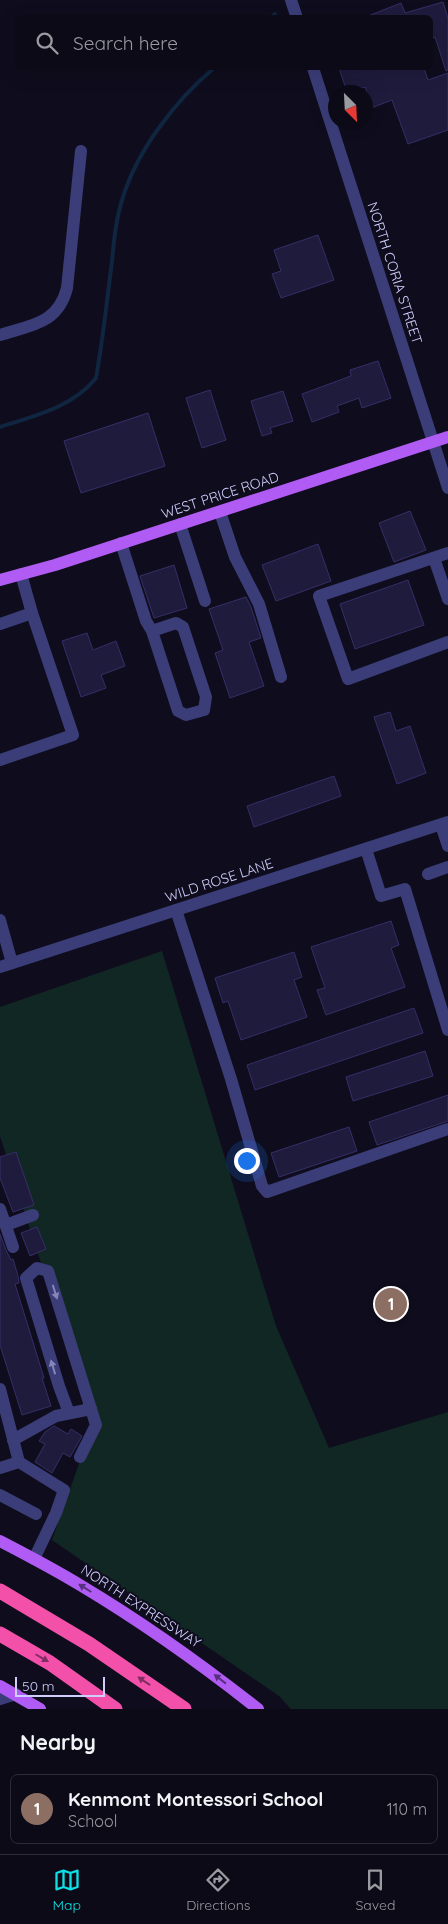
<!DOCTYPE html>
<style>
:root{--surface:#0b0a16;--page:#191823;--text:#f1f3f6;--muted:#9a9aa1;--line:#2b2b35;--accent:#0fdfe5}
body{margin:0;font-family:Quicksand,sans-serif;background:var(--page);color:var(--text)}
.compass{position:absolute;left:328px;top:85px;width:45px;height:45px;border-radius:50%;background:var(--surface);box-shadow:0 5px 20px #0002;rotate:156deg}
.scale{position:absolute;left:15px;bottom:12px;width:90px;box-sizing:border-box;padding-left:5px;border:2px solid #cfcdfc;border-top:0;font-size:14px;line-height:18px;white-space:nowrap;color:#cfcdfc;-webkit-text-stroke:4px #0f0d1d;paint-order:stroke}
.you{position:absolute;left:246px;top:1160px;width:18px;height:18px;margin:-12px;border:4px solid #fff;border-radius:50%;background:#1a73e8;box-shadow:0 0 0 8px #1a73e833}
.badge{display:grid;place-items:center;width:32px;height:32px;border-radius:50%;background:var(--accent);color:#fff;font-size:16px;font-weight:700}
.pin{position:absolute;translate:-50% -50%;border:2px solid #fff;box-shadow:0 1px 5px #0006}
.list{margin:0;padding:0;list-style:none}
h2{display:flex;justify-content:space-between;align-items:center;height:65px;margin:0;padding:0 20px;font-size:21px}
h2 small{font-size:16px;font-weight:400;color:var(--muted)}
.list li{display:grid;grid-template-columns:32px 1fr auto;gap:15px;align-items:center;box-sizing:border-box;height:70px;margin:0 10px 10px;padding:0 10px;border:1px solid var(--line);border-radius:8px}
.list b{display:block;font-size:19px;white-space:nowrap}
.list p{margin:0;font-size:16px;white-space:nowrap;color:var(--muted)}
.list em{font-size:16px;font-style:normal;color:var(--muted)}
.icon{flex:none;width:28px;height:28px;fill:none;stroke:currentColor;stroke-width:2;stroke-linecap:round;stroke-linejoin:round}
.map{position:relative;flex:none;width:448px;height:1709px;overflow:hidden}
.search{position:absolute;background:var(--surface);box-shadow:0 5px 20px #0002;left:15px;right:15px;top:15px;height:55px;display:flex;align-items:center;gap:12px;box-sizing:border-box;padding:0 18px;border-radius:8px;color:var(--muted);font-size:19px}
.sheet{height:145px;background:var(--surface)}
nav{display:flex;justify-content:space-around;align-items:center;box-sizing:border-box;height:70px;border-top:1px solid var(--line);background:var(--surface);font-size:14px;color:var(--muted)}
nav a{display:grid;justify-items:center;gap:2px}
nav .on{color:var(--accent)}
.map>svg:first-child{display:block}
</style>
<div class="map">
<svg width="448" height="1709" viewBox="0 0 448 1709">
<rect width="100%" height="100%" fill="#0f0d1d"/>
<path fill="#112724" d="M162,951L276,1326L329,1448L448,1412V1709H291L279,1696L52,1540L93,1424L0,1136V1007Z"/>
<g fill="none" stroke-linecap="round" stroke-linejoin="round">
<g stroke="#0f2540" stroke-width="4">
<path d="M271,18L275,14"/>
<path d="M0,427C34,416 73,407 96,378C103,339 107,300 112,261C114,240 116,218 123,197C138,149 176,100 214,68"/>
</g>
</g>
<g fill="#1f1b3d" stroke="#352e67">
<path d="M443,2L448,18V70L446,71L435,37L430,39V18H363L401,3L405,13Z"/>
<path d="M339,68H424L428,80L448,73V130L408,144L392,100L366,110V87L347,92Z"/>
<path d="M318,235L334,280L281,298L272,274L281,271L274,250Z"/>
<path d="M378,361L391,398L362,408L359,398L337,406L339,412L312,422L302,394L351,376L350,370Z"/>
<path d="M210,390L226,440L202,448L186,398Z"/>
<path d="M283,391L293,421L270,428L272,433L262,436L251,401Z"/>
<path d="M148,413L165,466L81,493L64,441Z"/>
<path d="M410,511L426,550L394,562L379,523Z"/>
<path d="M318,544L331,581L276,601L262,565Z"/>
<path d="M174,565L187,608L154,618L140,576Z"/>
<path d="M408,580L424,625L355,649L340,604Z"/>
<path d="M246,597L251,607L261,638L249,642L264,686L230,698L215,653L223,650L209,609Z"/>
<path d="M87,633L93,650L116,641L125,666L101,675L106,688L81,697L62,641Z"/>
<path d="M390,712L396,731L410,726L426,773L397,784L374,717Z"/>
<path d="M334,776L341,796L254,827L247,806Z"/>
<path d="M391,921L399,945L391,948L405,987L326,1015L317,990L325,988L311,947Z"/>
<path d="M294,952L302,977L294,980L307,1017L241,1040L228,1001L223,1003L215,978Z"/>
<path d="M414,1008L423,1033L255,1090L247,1065Z"/>
<path d="M425,1051L433,1076L353,1101L346,1077Z"/>
<path d="M448,1095V1121L377,1145L369,1122Z"/>
<path d="M349,1127L357,1151L279,1177L271,1153Z"/>
<path d="M16,1152L34,1205L13,1212L0,1178V1157Z"/>
<path d="M37,1227L46,1249L30,1256L21,1233Z"/>
<path d="M0,1234L6,1250L11,1260L13,1259L18,1276L19,1283L15,1284L44,1378H42L51,1406L22,1415L0,1345Z"/>
<path d="M54,1426L68,1434L71,1429L82,1436L70,1457L63,1453L52,1473L35,1462L45,1444L39,1441L45,1432Z"/>
</g>
<g fill="none" stroke-linecap="round" stroke-linejoin="round">
<g stroke="#3b3d79" stroke-width="12">
<path d="M291,0L297,18"/>
<path d="M313,68L448,488"/>
<path d="M0,335C31,325 58,324 67,288L81,151"/>
<path d="M220,512L235,557L259,604L281,677"/>
<path d="M180,524L205,601"/>
<path d="M121,543L146,621L152,631L176,623L183,627L206,697L204,710L186,715L178,711L152,631"/>
<path d="M448,553L319,596L348,679L448,642"/>
<path d="M434,558L448,599"/>
<path d="M0,624L32,613L21,574"/>
<path d="M0,760L73,735L32,613"/>
<path d="M441,825L448,846"/>
<path d="M366,849L381,896L405,889L448,1030"/>
<path d="M428,874L448,867"/>
<path d="M176,910L231,1079L262,1186L267,1192L448,1129"/>
<path d="M0,920L12,963"/>
<path d="M0,967L448,822"/>
<path d="M0,1209L13,1247"/>
<path d="M6,1225L33,1215"/>
<path d="M0,1389L19,1462"/>
<path d="M69,1413L59,1386L26,1278L37,1268L48,1271L96,1425L80,1457"/>
<path d="M13,1440L56,1416L91,1409"/>
<path d="M0,1468L19,1462L64,1490L56,1513L34,1559"/>
<path d="M0,1495L36,1514"/>
<path d="M0,1699L16,1694"/>
</g>
<g stroke="#b05bf4" stroke-width="12">
<path d="M0,580L55,565L448,437"/>
<path d="M0,1541C27,1555 54,1569 80,1585C142,1622 201,1664 258,1709"/>
<path d="M0,1686L40,1709"/>
</g>
<g stroke="#f350aa" stroke-width="15">
<path d="M0,1591L89,1644L184,1709"/>
<path d="M0,1634L50,1663L115,1709"/>
</g>
</g>
<defs><path id="oneway-solid" d="M-6-.8H1V-3.2L6.5 0L1 3.2V.8H-6Z" transform="scale(1.25)"/></defs>
<g fill="#8585ba">
<use href="#oneway-solid" transform="translate(55 1292) rotate(72)"/>
<use href="#oneway-solid" transform="translate(53 1367) rotate(-107)"/>
</g>
<g fill="#57307e">
<use href="#oneway-solid" transform="translate(85 1588) rotate(-148)"/>
<use href="#oneway-solid" transform="translate(220 1679) rotate(-142)"/>
</g>
<g fill="#812e64">
<use href="#oneway-solid" transform="translate(42 1658) rotate(30)"/>
<use href="#oneway-solid" transform="translate(144 1681) rotate(-146)"/>
</g>
<g text-anchor="middle" dominant-baseline="central" stroke-width="4" stroke-linejoin="round" paint-order="stroke">
<g font-size="14" fill="#cfcdfc" stroke="#0f0d1d">
<text transform="translate(395 273) rotate(72)">NORTH CORIA STREET</text>
<text transform="translate(220 495) rotate(-18)">WEST PRICE ROAD</text>
<text transform="translate(219 880) rotate(-18)">WILD ROSE LANE</text>
<text transform="translate(141 1606) rotate(33)">NORTH EXPRESSWAY</text>
</g>
</g>
</svg>
<svg class="compass" viewBox="-18 -18 36 36"><path d="M0-13l5 13h-10z" fill="#e53935"/><path d="M0 13l5-13h-10z" fill="#9a9aa1"/></svg>
<div class="scale">50 m</div>
<div class="you"></div>
<div class="pin badge" style="left:391px;top:1304px;background:#8d6e63">1</div>
<div class="search"><svg class="icon" aria-label="search" viewBox="0 0 24 24"><circle cx="10" cy="10" r="6"/><path d="M15 15l6 6"/></svg>Search here</div>
</div>
<section class="sheet">
<h2>Nearby<small></small></h2>
<ul class="list">
<li><span class="badge" style="background:#8d6e63">1</span><div><b>Kenmont Montessori School</b><p>School</p></div><em>110 m</em></li>
</ul>
</section>
<nav>
<a class="on"><svg class="icon" aria-label="map" viewBox="0 0 24 24"><path d="M3 6l6-2 6 2 6-2v14l-6 2-6-2-6 2zM9 4v14M15 6v14"/></svg>Map</a>
<a><svg class="icon" aria-label="directions" viewBox="0 0 24 24"><path d="M12 3l9 9-9 9-9-9zM9 14v-3h6M13 9l2 2-2 2"/></svg>Directions</a>
<a><svg class="icon" aria-label="saved" viewBox="0 0 24 24"><path d="M7 4h10v16l-5-4-5 4z"/></svg>Saved</a>
</nav>
